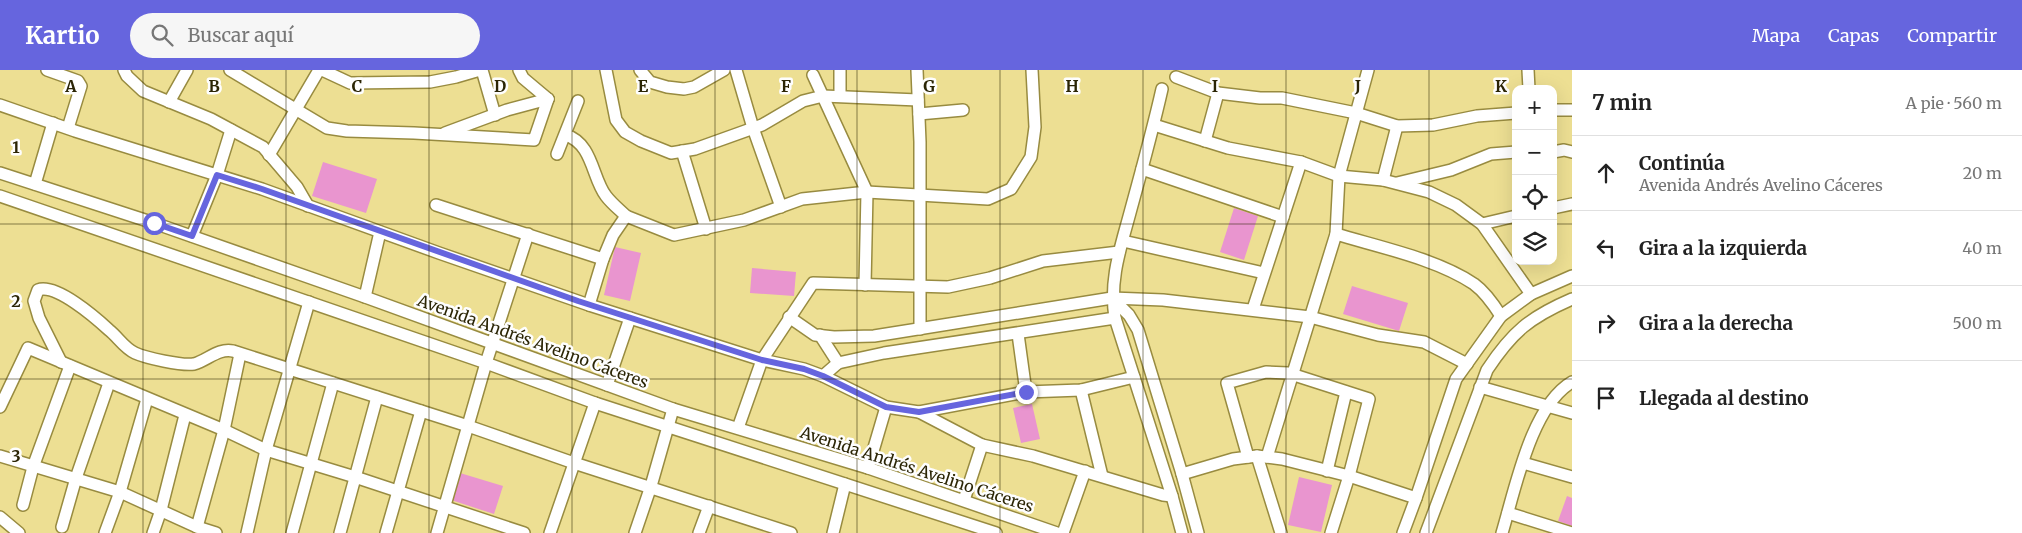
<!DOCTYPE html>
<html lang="es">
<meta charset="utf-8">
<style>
:root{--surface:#fff;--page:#f6f6f6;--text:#222;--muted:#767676;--line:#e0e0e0;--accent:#6665de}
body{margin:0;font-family:Merriweather,serif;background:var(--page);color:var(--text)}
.controls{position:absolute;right:15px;top:15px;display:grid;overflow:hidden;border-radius:10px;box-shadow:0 5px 20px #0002}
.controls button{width:45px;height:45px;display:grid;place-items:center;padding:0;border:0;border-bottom:1px solid var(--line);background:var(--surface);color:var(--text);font:25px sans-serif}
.stop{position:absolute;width:15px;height:15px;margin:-11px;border:4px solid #6665de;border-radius:50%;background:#fff}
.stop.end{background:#6665de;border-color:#fff;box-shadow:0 1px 5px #0008}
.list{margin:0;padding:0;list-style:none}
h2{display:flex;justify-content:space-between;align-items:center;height:65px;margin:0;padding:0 20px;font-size:21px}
h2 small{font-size:16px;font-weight:400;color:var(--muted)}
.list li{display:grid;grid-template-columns:32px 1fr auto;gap:15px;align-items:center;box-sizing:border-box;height:75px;padding:0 20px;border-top:1px solid var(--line)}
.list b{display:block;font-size:19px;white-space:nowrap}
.list p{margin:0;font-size:16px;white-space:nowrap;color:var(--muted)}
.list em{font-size:16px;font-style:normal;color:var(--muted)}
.icon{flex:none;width:28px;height:28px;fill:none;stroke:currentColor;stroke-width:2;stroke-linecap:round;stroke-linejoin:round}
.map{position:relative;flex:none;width:1572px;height:463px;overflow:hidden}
header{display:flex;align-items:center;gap:30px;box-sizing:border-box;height:70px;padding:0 25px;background:var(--accent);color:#fff}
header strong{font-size:24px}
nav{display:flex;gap:28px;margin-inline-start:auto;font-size:18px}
.search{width:350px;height:45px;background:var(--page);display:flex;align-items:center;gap:12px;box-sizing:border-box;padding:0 18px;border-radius:28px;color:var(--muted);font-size:19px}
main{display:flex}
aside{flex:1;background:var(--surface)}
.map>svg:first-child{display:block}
</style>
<header>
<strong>Kartio</strong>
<div class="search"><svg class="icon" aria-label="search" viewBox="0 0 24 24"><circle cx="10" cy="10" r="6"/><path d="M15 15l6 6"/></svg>Buscar aquí</div>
<nav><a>Mapa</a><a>Capas</a><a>Compartir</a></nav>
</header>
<main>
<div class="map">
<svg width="1572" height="463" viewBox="0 0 1572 463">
<rect width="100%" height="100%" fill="#eddf93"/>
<g fill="#e995cf">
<path d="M323,92L377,109L366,143L312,126Z"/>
<path d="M1234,138L1258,146L1244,190L1220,182Z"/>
<path d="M615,177L641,183L630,231L604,225Z"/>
<path d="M752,198L796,202L794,226L750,223Z"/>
<path d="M1352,216L1408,233L1399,261L1343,244Z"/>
<path d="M1032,334L1040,369L1021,373L1013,338Z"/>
<path d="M460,403L503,416L494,444L451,430Z"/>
<path d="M1299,407L1332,415L1321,462L1288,455Z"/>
<path d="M1567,426L1572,428V456L1558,451Z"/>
</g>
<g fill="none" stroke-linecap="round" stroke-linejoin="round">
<defs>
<g id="minor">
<path d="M47,0L78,11L81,16L68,58"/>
<path d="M124,0L127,6L143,21L211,49L263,77L297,117L308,136"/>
<path d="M230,0L327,58L347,61L414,63L534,70L548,29"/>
<path d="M322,0L350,13L430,12L456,7L480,0"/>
<path d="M482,0L495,45"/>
<path d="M519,0L523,8L548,29"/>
<path d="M606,0L616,50L625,62L641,71L671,83L695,79L762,55L803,31L823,26L918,30"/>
<path d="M640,0L650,12L667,17L684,19L694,17L724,0"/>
<path d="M736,0L753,58L781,137"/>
<path d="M840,0V26"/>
<path d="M917,0L920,72V259"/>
<path d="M1528,0L1529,19"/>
<path d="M813,5L867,122L865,215"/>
<path d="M1176,7L1218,23L1260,28H1282L1356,43L1397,56L1433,55L1477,46L1516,43"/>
<path d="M1162,19C1153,59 1142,99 1131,139C1121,177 1109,208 1115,248L1172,426L1182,463"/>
<path d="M169,32L187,0"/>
<path d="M0,35L75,61L262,119L439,183L589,235L762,290L804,299L823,306L886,337L919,342L982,375L1033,386L1163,425L1172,426"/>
<path d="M1553,40H1572"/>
<path d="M919,44L963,40"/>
<path d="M1154,55L1228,78L1301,92L1339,106L1383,110L1429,122L1456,135L1482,154L1531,224"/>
<path d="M445,63L507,40L548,29"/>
<path d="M566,65C593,74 592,108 606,126C612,134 620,140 626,146"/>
<path d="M1205,71L1218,23"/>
<path d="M682,81L706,159"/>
<path d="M1553,82L1564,80L1572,82"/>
<path d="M557,84L578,31"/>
<path d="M269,85L319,0"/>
<path d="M1142,99L1283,147"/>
<path d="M0,103L154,153L365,227L673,339L868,398L1057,463"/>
<path d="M1383,110L1397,56"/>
<path d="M1397,113L1451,100L1491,84L1516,82"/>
<path d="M35,114L53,53"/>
<path d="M0,126L486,293L595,333L996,463"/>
<path d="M436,135L603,189"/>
<path d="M1553,138L1572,134"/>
<path d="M1482,154L1516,146"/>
<path d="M1336,164C1379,177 1437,189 1474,214C1485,222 1494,235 1501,246"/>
<path d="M192,166L217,105L231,60"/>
<path d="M1123,171L1264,203"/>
<path d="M365,227L380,162"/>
<path d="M1112,228L1129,245L1138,260L1182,404L1198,463"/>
<path d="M589,235L603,189L613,165L626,146L674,165L744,150L802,129L867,122L988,129L1011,119L1031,87L1035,57L1032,0"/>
<path d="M1253,239L1301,92"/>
<path d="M789,247L815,265L834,267L874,266L1112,228L1163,230L1310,247L1378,265L1424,272L1467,294"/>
<path d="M1018,264L1026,322"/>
<path d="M820,265L838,293"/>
<path d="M61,292L39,248L34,231L38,220C56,213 96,248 109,260C118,267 124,278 135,283C146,288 182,296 194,294C208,290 218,278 233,281L468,356L574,393L791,463"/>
<path d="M823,306L838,293L884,283L1115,248"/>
<path d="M607,315L630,248"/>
<path d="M1480,317L1572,343"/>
<path d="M1081,320L1102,406"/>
<path d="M0,337L28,278L224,360L266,380L355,407L524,463"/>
<path d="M919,342L1026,322L1081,320L1134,307"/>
<path d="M738,358L762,290L813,213L948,217L990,208L1043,191L1119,182"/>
<path d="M0,386L120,422L197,457L216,463"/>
<path d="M1257,386L1281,463"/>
<path d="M1248,387L1227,313L1266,302L1288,303L1369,329L1349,406L1331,463"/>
<path d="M1267,387L1336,164L1339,106L1368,0"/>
<path d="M1523,393L1572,407"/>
<path d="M868,398L886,337"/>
<path d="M1327,401L1346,322"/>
<path d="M1182,404L1233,389L1257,386L1282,389L1349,406L1416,428"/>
<path d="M964,430L982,375"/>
<path d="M23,435L33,397L70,296"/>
<path d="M1508,443L1572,463"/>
<path d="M0,447L19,463"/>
<path d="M62,457L76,408L109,313"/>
<path d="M197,457L224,360L240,284"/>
<path d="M105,463L120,422L147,329"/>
<path d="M153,463L161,440L185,345"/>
<path d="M247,463L266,380L309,232"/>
<path d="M292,463L333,313"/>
<path d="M340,463L377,327"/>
<path d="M386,463L421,341"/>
<path d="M437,463L486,293L528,164"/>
<path d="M550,463L595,333"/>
<path d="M635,463L651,416L673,339"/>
<path d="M699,463L709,436"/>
<path d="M833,463L845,414"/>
<path d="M1063,463L1085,401"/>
<path d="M1403,463L1416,428L1456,309L1501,246L1531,224L1572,206"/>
<path d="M1426,463L1487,300C1512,262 1530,247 1572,229"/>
<path d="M1502,463C1515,420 1531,336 1572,312"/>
</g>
</defs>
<use href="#minor" stroke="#988b40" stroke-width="14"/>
<use href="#minor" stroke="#fff" stroke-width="11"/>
</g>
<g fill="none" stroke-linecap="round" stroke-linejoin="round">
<path stroke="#6665de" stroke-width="6" d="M154,153L192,166L217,105L262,119L578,231L762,290L804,299L823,306L886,337L919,342L1026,322"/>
</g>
<path fill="none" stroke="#2b2505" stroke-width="1" stroke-opacity="0.55" d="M143,0V463M286,0V463M429,0V463M572,0V463M715,0V463M857,0V463M1000,0V463M1143,0V463M1286,0V463M1429,0V463M0,154H1516M1553,154H1572M0,309H1572"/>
<g text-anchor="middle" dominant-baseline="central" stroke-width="5" stroke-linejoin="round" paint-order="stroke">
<g font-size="16" fill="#2b2505" stroke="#fefefe">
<text transform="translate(533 271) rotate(20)">Avenida Andrés Avelino Cáceres</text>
<text transform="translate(917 399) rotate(18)">Avenida Andrés Avelino Cáceres</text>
</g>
</g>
<g font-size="16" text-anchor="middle" font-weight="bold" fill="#2b2505" stroke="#fefefe" stroke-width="5" stroke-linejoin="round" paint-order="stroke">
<text x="71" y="22">A</text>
<text x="214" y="22">B</text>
<text x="357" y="22">C</text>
<text x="500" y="22">D</text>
<text x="643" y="22">E</text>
<text x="786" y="22">F</text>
<text x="929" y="22">G</text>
<text x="1072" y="22">H</text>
<text x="1215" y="22">I</text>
<text x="1358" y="22">J</text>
<text x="1501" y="22">K</text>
<text x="16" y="83">1</text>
<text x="16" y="237">2</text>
<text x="16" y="392">3</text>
</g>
</svg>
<div class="controls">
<button>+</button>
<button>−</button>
<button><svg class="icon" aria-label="locate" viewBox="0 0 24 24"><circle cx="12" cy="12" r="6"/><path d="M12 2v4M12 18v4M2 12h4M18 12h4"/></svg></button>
<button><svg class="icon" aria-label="layers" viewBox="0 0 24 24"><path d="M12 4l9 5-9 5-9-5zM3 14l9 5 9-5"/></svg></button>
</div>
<div class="stop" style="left:154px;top:153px"></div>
<div class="stop end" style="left:1026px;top:322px"></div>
</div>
<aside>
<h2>7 min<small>A pie · 560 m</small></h2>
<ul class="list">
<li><svg class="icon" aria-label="ahead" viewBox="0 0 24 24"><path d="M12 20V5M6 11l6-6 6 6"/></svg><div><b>Continúa</b><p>Avenida Andrés Avelino Cáceres</p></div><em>20 m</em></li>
<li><svg class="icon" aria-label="left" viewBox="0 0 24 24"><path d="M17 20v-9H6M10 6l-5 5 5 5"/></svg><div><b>Gira a la izquierda</b></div><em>40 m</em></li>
<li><svg class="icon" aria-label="right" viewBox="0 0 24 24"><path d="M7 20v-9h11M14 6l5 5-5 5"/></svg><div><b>Gira a la derecha</b></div><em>500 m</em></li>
<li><svg class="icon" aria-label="arrive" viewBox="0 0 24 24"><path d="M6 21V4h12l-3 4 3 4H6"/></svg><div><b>Llegada al destino</b></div></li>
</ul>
</aside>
</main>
